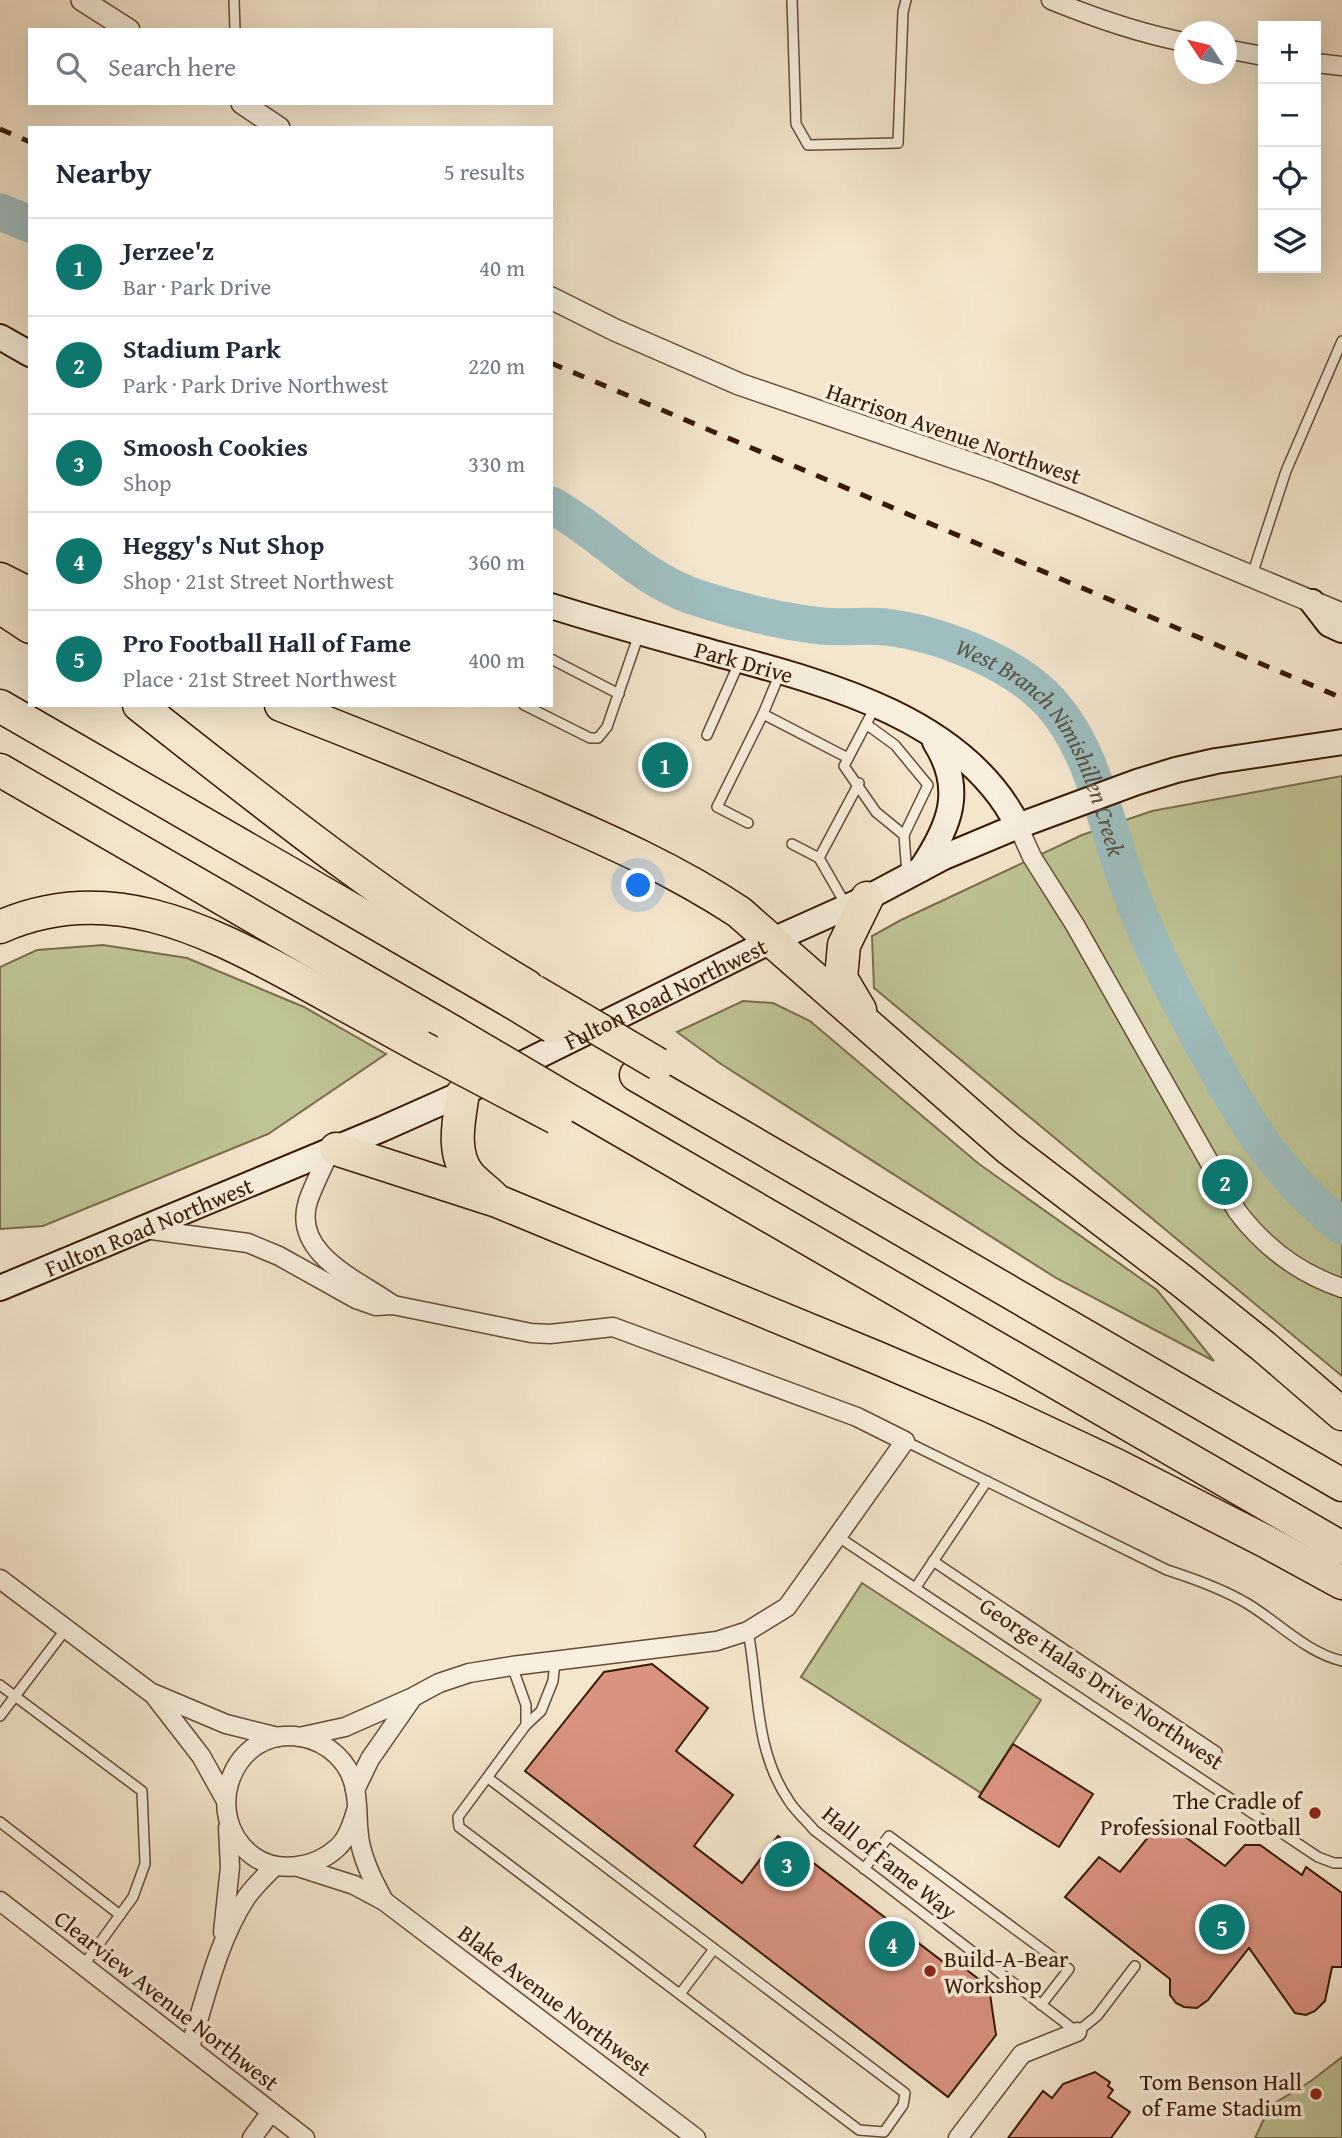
<!DOCTYPE html>
<meta charset="utf-8">
<style>
:root{--surface:#fff;--page:#f6f6f7;--text:#1f2937;--muted:#747a83;--line:#e0e1e3;--accent:#0f766e}
body{margin:0;font-family:"Gentium Book Plus",serif;background:var(--page);color:var(--text)}
.controls{position:absolute;right:21px;top:21px;display:grid;overflow:hidden;border-radius:0px;box-shadow:0 7px 28px #0002}
.controls button{width:63px;height:63px;display:grid;place-items:center;padding:0;border:0;border-bottom:2px solid var(--line);background:var(--surface);color:var(--text);font:35px sans-serif}
.compass{position:absolute;left:1174px;top:21px;width:63px;height:63px;border-radius:50%;background:var(--surface);box-shadow:0 7px 28px #0002;rotate:305deg}
.you{position:absolute;left:639px;top:886px;width:24px;height:24px;margin:-18px;border:5px solid #fff;border-radius:50%;background:#1a73e8;box-shadow:0 0 0 10px #1a73e833}
.badge{display:grid;place-items:center;width:46px;height:46px;border-radius:50%;background:var(--accent);color:#fff;font-size:23px;font-weight:700}
.pin{position:absolute;translate:-50% -50%;border:4px solid #fff;box-shadow:0 2px 7px #0006}
.list{margin:0;padding:0;list-style:none}
h2{display:flex;justify-content:space-between;align-items:center;height:91px;margin:0;padding:0 28px;font-size:30px}
h2 small{font-size:23px;font-weight:400;color:var(--muted)}
.list li{display:grid;grid-template-columns:46px 1fr auto;gap:21px;align-items:center;box-sizing:border-box;height:98px;padding:0 28px;border-top:2px solid var(--line)}
.list b{display:block;font-size:26px;white-space:nowrap}
.list p{margin:0;font-size:23px;white-space:nowrap;color:var(--muted)}
.list em{font-size:23px;font-style:normal;color:var(--muted)}
.icon{flex:none;width:38px;height:38px;fill:none;stroke:currentColor;stroke-width:2;stroke-linecap:round;stroke-linejoin:round}
.map{position:relative;flex:none;width:1342px;height:2138px;overflow:hidden}
.search{position:absolute;background:var(--surface);box-shadow:0 7px 28px #0002;left:28px;top:28px;width:525px;height:77px;display:flex;align-items:center;gap:18px;box-sizing:border-box;padding:0 24px;border-radius:0px;color:var(--muted);font-size:26px}
.panel{position:absolute;background:var(--surface);box-shadow:0 7px 28px #0002;left:28px;top:126px;width:525px;height:581px;border-radius:0px}
.map>svg:first-child{display:block}
</style>
<div class="map">
<svg width="1342" height="2138" viewBox="0 0 1342 2138">
<rect width="100%" height="100%" fill="#f4e6cd"/>
<filter id="stains"><feTurbulence type="fractalNoise" baseFrequency=".00286" numOctaves="4"/><feColorMatrix values="0 0 0 0 .2 0 0 0 0 .09 0 0 0 0 .02 0 0 0 .5 -.17"/></filter>
<radialGradient id="worn" r=".72"><stop offset=".6" stop-color="#630" stop-opacity="0"/><stop offset="1" stop-color="#630" stop-opacity=".3"/></radialGradient>
<g fill="#bfc495" stroke="#7b6e4c" stroke-width="2">
<path d="M1342,776V1376L874,988L872,936L901,920L1082,835L1152,811Z"/>
<path d="M103,945L187,958L304,1007L386,1054L268,1134L43,1226L0,1229V967L37,950Z"/>
<path d="M743,1001L773,1003L810,1021L979,1164L1157,1290L1214,1361L1056,1278L721,1064L677,1032Z"/>
<path d="M862,1583L1041,1700L981,1793L801,1677Z"/>
<path d="M1342,2057V2138H1255L1270,2106L1311,2081Z"/>
</g>
<g fill="none" stroke-linecap="round" stroke-linejoin="round">
<g stroke="#9ebebf" stroke-width="37">
<path d="M0,212L30,224"/>
<path id="s1" d="M551,505C601,532 637,576 692,596C734,610 778,621 822,626C843,628 865,625 886,627C937,633 1007,660 1044,696C1092,743 1104,818 1126,880C1147,939 1174,993 1205,1048C1243,1118 1278,1177 1342,1226"/>
</g>
</g>
<g fill="#da9381" stroke="#371902" stroke-width="2">
<path d="M652,1664L708,1708L676,1751L733,1795L694,1846L742,1883L778,1836L950,1967L955,1961L989,1987L996,2035L948,2097L525,1771L604,1672Z"/>
<path d="M1013,1744L1093,1794L1059,1847L979,1797Z"/>
<path d="M1162,1820L1225,1866L1245,1845H1260L1302,1875L1306,1867L1342,1893V1967H1332L1325,2001L1315,2011L1306,2015L1295,2013L1249,1948L1208,2000L1197,2008L1184,2007L1176,2003L1170,1995V1979L1065,1897L1099,1857L1120,1872Z"/>
<path d="M1095,2072L1110,2082L1108,2086L1113,2090L1108,2097L1130,2112L1111,2138H1008L1043,2091L1052,2098L1063,2084Z"/>
</g>
<g fill="none" stroke-linecap="round" stroke-linejoin="round">
<defs>
<g id="service">
<path d="M234,0L235,30"/>
<path d="M792,0L796,124L808,145L898,143L903,12L906,0"/>
<path d="M1252,575L1286,471L1342,341"/>
<path d="M551,659L619,694"/>
<path d="M780,673L763,714L848,758"/>
<path d="M524,705L590,738H598L607,727L639,634"/>
<path d="M875,707L844,766L876,812L904,835L907,875"/>
<path d="M866,724L895,745L928,785L904,835"/>
<path d="M707,735L739,663"/>
<path d="M748,823L717,807L763,714"/>
<path d="M792,844L819,858"/>
<path d="M846,905L819,858L859,783"/>
<path d="M905,1441L1167,1570C1195,1579 1223,1589 1248,1604C1279,1623 1306,1652 1342,1661"/>
<path d="M837,1536L1318,1857L1334,1863H1342"/>
<path d="M933,1561L1217,1752"/>
<path d="M916,1587L987,1481"/>
<path d="M748,1631C759,1689 754,1750 789,1801C795,1811 806,1820 814,1830L1077,2032L1097,2016L1135,1966"/>
<path d="M512,1666L526,1705V1725"/>
<path d="M0,1685L142,1791L145,1864L133,1897L83,1966"/>
<path d="M0,1716L66,1629"/>
<path d="M488,1778L905,2093L903,2105L884,2132L859,2130L459,1827L458,1817L526,1725L541,1711L553,1681L555,1661"/>
<path d="M0,1822L120,1915"/>
<path d="M864,1869L889,1836L1069,1969L1041,2005"/>
<path d="M680,1994L714,1949"/>
</g>
<g id="minor">
<path d="M1051,0C1095,18 1138,33 1184,42"/>
<path d="M1226,49L1263,56"/>
<path d="M1316,63L1342,66"/>
<path d="M1018,826L1032,857L1075,925L1237,1211C1265,1248 1298,1273 1342,1288"/>
<path d="M330,1151C323,1167 314,1184 308,1201C291,1255 361,1281 393,1305"/>
<path d="M144,1229L248,1243L279,1256L356,1299L376,1306L393,1305L531,1333L550,1334L613,1327L857,1417L905,1441L787,1607L748,1631L717,1641L512,1666L469,1673L439,1683L413,1697L345,1727L299,1737"/>
<path d="M0,1579L150,1692L226,1724L278,1737"/>
<path d="M153,1694L201,1756L225,1799"/>
<path d="M355,1790L370,1759L411,1700"/>
<path d="M356,1811C352,1824 348,1838 337,1848C315,1868 278,1874 253,1856C199,1816 233,1725 301,1737C328,1742 350,1762 355,1789C359,1808 356,1828 361,1847C366,1867 375,1884 384,1901"/>
<path d="M298,1867L354,1885L384,1901L696,2138"/>
<path d="M0,1901L305,2138"/>
<path d="M223,1932L230,1867L228,1828"/>
<path d="M190,2047C206,1998 217,1942 246,1898C254,1886 265,1876 275,1866"/>
<path d="M252,2138L271,2112"/>
<path d="M958,2138L1022,2054L1077,2032"/>
</g>
<g id="tertiary">
<path d="M82,0L129,30"/>
<path d="M242,103L279,128"/>
<path d="M551,298L615,330L739,384L996,472L1080,505L1342,614"/>
</g>
<g id="secondary">
<path d="M0,337L30,354"/>
<path d="M1312,602L1329,624L1342,630"/>
<path id="s2" d="M551,606C605,623 660,638 714,653C822,682 964,717 1018,826"/>
<path d="M921,869C950,826 965,789 935,742"/>
<path id="s3" d="M0,1288L382,1129L463,1093L773,940L867,898L944,857L1018,826L1137,782L1176,770L1216,761L1342,742"/>
</g>
<g id="motorway">
<path d="M0,579L30,594"/>
<path d="M0,607L30,627"/>
<path d="M139,705C265,804 389,904 527,986"/>
<path d="M281,705C366,738 450,772 534,808C605,839 674,869 739,912L1008,1148L1182,1281L1263,1346L1342,1414"/>
<path d="M0,706L512,1002"/>
<path d="M0,770L453,1032"/>
<path d="M0,927C106,880 201,927 294,977C336,1000 379,1024 421,1047"/>
<path d="M860,1010L841,978L844,945L867,898"/>
<path d="M636,1075L1342,1485"/>
<path d="M463,1093C459,1119 451,1153 469,1175C476,1183 486,1190 494,1198"/>
<path d="M577,1105L1342,1548"/>
<path d="M336,1149L497,1201L880,1359L992,1407L1116,1465L1267,1542L1342,1583"/>
</g>
</defs>
<use href="#service" stroke="#664c35" stroke-width="12"/>
<use href="#minor" stroke="#664c35" stroke-width="21"/>
<use href="#tertiary" stroke="#664c35" stroke-width="24"/>
<use href="#secondary" stroke="#371902" stroke-width="28"/>
<use href="#motorway" stroke="#371902" stroke-width="35"/>
<use href="#service" stroke="#f8efde" stroke-width="9"/>
<use href="#minor" stroke="#f8efde" stroke-width="18"/>
<use href="#tertiary" stroke="#f8efde" stroke-width="21"/>
<use href="#secondary" stroke="#f8efde" stroke-width="24"/>
<use href="#motorway" stroke="#f4e6cd" stroke-width="32"/>
<g stroke="#371902" stroke-width="5" stroke-dasharray="12 12" stroke-linecap="butt">
<path d="M0,129L30,142"/>
<path d="M551,363L1342,698"/>
</g>
<defs>
<g id="motorway-bridge">
<path d="M534,991L658,1064"/>
<path d="M512,1002L553,1027"/>
<path d="M453,1032L577,1105"/>
<path d="M421,1047L556,1118"/>
</g>
</defs>
<use href="#motorway-bridge" stroke="#371902" stroke-width="35" stroke-linecap="butt"/>
<use href="#motorway-bridge" stroke="#f4e6cd" stroke-width="32"/>
</g>
<g fill="#8f2418" stroke="#f8efde" stroke-width="2.5">
<circle cx="1315" cy="1813" r="7"/>
<circle cx="930" cy="1971" r="7"/>
<circle cx="1316" cy="2094" r="7"/>
</g>
<g text-anchor="middle" dominant-baseline="central" stroke-width="7" stroke-linejoin="round" paint-order="stroke">
<g font-size="23" fill="#371902" stroke="#f8efde">
<text transform="translate(954 433) rotate(19)">Harrison Avenue Northwest</text>
<text stroke="none"><textPath href="#s2" startOffset="201">Park Drive</textPath></text>
<text stroke="none"><textPath href="#s3" startOffset="728">Fulton Road Northwest</textPath></text>
<text stroke="none"><textPath href="#s3" startOffset="161">Fulton Road Northwest</textPath></text>
<text transform="translate(1102 1683) rotate(34)">George Halas Drive Northwest</text>
<text transform="translate(890 1862) rotate(39)">Hall of Fame Way</text>
<text transform="translate(167 2000) rotate(38)">Clearview Avenue Northwest</text>
<text transform="translate(555 2000) rotate(37)">Blake Avenue Northwest</text>
</g>
<g font-size="23" fill="#371902" stroke="#f8efde" text-anchor="end">
<text x="1301" y="1800">The Cradle of<tspan x="1301" dy="26">Professional Football</tspan></text>
<text x="944" y="1958" text-anchor="start">Build-A-Bear<tspan x="944" dy="26">Workshop</tspan></text>
<text x="1302" y="2081">Tom Benson Hall<tspan x="1302" dy="26">of Fame Stadium</tspan></text>
</g>
<g font-size="24" font-style="italic" fill="#5b5344" stroke="#f8efde">
<text stroke="none"><textPath href="#s1" startOffset="579">West Branch Nimishillen Creek</textPath></text>
</g>
</g>
<rect width="100%" height="100%" filter="url(#stains)"/>
<rect width="100%" height="100%" fill="url(#worn)"/>
</svg>
<div class="controls">
<button>+</button>
<button>−</button>
<button><svg class="icon" aria-label="locate" viewBox="0 0 24 24"><circle cx="12" cy="12" r="6"/><path d="M12 2v4M12 18v4M2 12h4M18 12h4"/></svg></button>
<button><svg class="icon" aria-label="layers" viewBox="0 0 24 24"><path d="M12 4l9 5-9 5-9-5zM3 14l9 5 9-5"/></svg></button>
</div>
<svg class="compass" viewBox="-18 -18 36 36"><path d="M0-13l5 13h-10z" fill="#e53935"/><path d="M0 13l5-13h-10z" fill="#747a83"/></svg>
<div class="you"></div>
<div class="pin badge" style="left:665px;top:765px">1</div>
<div class="pin badge" style="left:1225px;top:1182px">2</div>
<div class="pin badge" style="left:787px;top:1864px">3</div>
<div class="pin badge" style="left:892px;top:1944px">4</div>
<div class="pin badge" style="left:1222px;top:1927px">5</div>
<div class="search"><svg class="icon" aria-label="search" viewBox="0 0 24 24"><circle cx="10" cy="10" r="6"/><path d="M15 15l6 6"/></svg>Search here</div>
<section class="panel">
<h2>Nearby<small>5 results</small></h2>
<ul class="list">
<li><span class="badge">1</span><div><b>Jerzee'z</b><p>Bar · Park Drive</p></div><em>40 m</em></li>
<li><span class="badge">2</span><div><b>Stadium Park</b><p>Park · Park Drive Northwest</p></div><em>220 m</em></li>
<li><span class="badge">3</span><div><b>Smoosh Cookies</b><p>Shop</p></div><em>330 m</em></li>
<li><span class="badge">4</span><div><b>Heggy's Nut Shop</b><p>Shop · 21st Street Northwest</p></div><em>360 m</em></li>
<li><span class="badge">5</span><div><b>Pro Football Hall of Fame</b><p>Place · 21st Street Northwest</p></div><em>400 m</em></li>
</ul>
</section>
</div>
